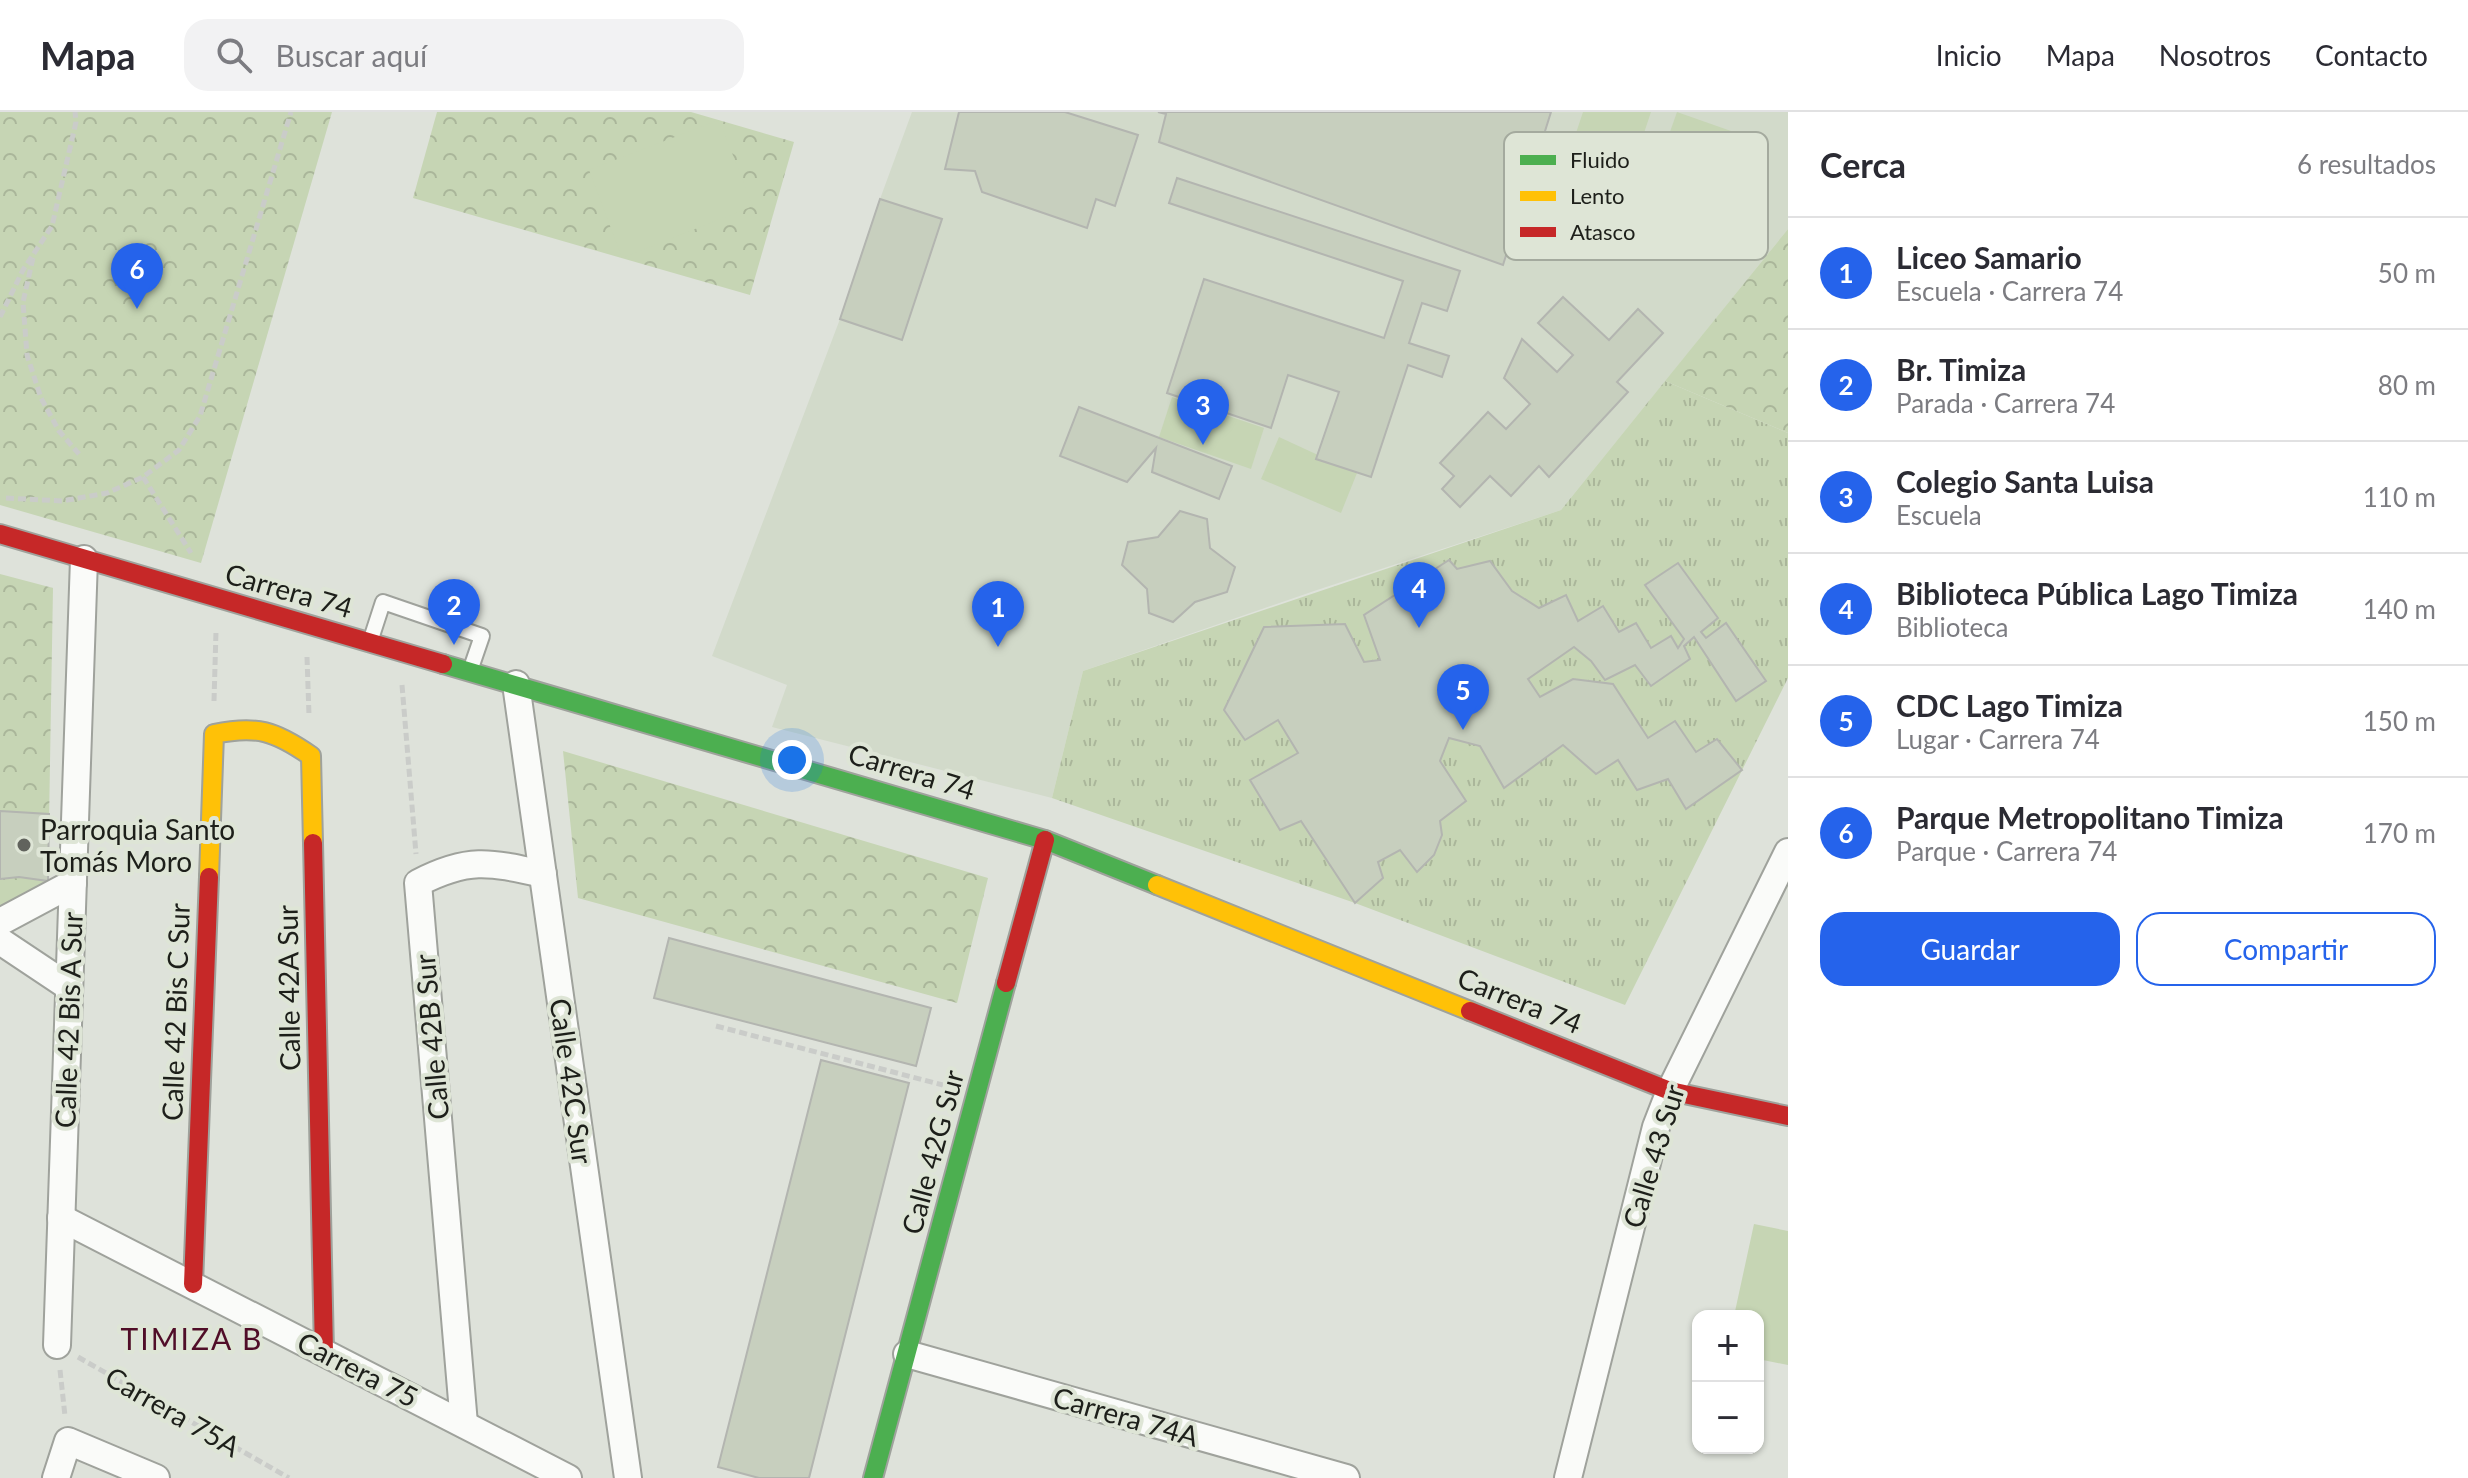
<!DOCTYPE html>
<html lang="es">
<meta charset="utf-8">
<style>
:root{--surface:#fff;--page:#f2f2f3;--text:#2b2b33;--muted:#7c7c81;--line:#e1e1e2;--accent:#2563eb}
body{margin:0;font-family:Lato,sans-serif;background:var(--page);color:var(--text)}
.controls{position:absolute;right:24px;bottom:24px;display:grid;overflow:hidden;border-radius:16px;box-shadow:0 2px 6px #0004}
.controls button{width:72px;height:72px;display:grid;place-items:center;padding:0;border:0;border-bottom:2px solid var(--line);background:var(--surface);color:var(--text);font:40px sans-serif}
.you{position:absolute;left:792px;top:648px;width:28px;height:28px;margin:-20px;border:6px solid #fff;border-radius:50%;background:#1a73e8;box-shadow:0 0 0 12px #1a73e833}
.badge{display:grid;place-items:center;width:52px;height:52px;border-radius:50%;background:var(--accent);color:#fff;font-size:26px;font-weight:700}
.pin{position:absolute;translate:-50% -66px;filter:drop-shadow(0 2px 4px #0008)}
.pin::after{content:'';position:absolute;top:42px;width:28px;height:24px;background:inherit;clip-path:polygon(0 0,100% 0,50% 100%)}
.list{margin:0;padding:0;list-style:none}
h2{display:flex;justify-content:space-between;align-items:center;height:104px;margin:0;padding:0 32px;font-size:34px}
h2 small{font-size:26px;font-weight:400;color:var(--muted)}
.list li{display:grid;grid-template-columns:52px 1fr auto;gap:24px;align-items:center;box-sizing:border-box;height:112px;padding:0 32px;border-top:2px solid var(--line)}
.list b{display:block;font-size:30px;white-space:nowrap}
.list p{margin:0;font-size:26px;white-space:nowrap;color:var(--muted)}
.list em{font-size:26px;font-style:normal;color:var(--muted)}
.actions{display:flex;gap:16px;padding:24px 32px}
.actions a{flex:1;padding:18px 0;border:2px solid var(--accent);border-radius:24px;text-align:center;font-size:28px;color:var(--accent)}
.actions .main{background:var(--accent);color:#fff}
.icon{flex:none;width:44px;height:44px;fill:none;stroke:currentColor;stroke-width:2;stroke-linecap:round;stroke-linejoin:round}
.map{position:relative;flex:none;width:1788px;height:1366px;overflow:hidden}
header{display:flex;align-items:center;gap:48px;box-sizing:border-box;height:112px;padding:0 40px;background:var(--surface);border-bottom:2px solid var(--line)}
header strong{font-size:38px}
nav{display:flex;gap:44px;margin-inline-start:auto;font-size:28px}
.search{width:560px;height:72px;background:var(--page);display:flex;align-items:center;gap:20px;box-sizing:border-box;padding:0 28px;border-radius:24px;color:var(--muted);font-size:30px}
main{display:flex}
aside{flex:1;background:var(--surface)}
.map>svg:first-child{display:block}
</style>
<header>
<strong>Mapa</strong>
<div class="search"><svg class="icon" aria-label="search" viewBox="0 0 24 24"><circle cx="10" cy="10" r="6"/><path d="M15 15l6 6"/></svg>Buscar aquí</div>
<nav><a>Inicio</a><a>Mapa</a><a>Nosotros</a><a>Contacto</a></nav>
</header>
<main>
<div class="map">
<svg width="1788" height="1366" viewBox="0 0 1788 1366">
<defs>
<pattern id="grass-tufts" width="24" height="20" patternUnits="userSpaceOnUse" patternTransform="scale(2)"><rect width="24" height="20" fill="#c6d5b4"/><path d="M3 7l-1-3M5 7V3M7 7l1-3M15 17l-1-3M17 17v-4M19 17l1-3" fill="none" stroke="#aab69a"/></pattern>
<pattern id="park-crowns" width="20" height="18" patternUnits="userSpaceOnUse" patternTransform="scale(2)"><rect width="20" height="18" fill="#c6d5b4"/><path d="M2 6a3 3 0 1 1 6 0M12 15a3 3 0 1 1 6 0" fill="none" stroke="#aab69a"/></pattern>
</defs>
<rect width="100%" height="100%" fill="#dee2da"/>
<path fill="#d2daca" d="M912,0H1788V117L1561,398L1317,478L1083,559L1052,686L772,615L787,573L712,544L840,207L880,87Z"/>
<path fill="url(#grass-tufts)" d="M1665,269L1788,321V566L1625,893L1355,791L1052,686L1083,559L1561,398Z"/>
<g fill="url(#park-crowns)">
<path d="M0,0H332L201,451L0,393Z"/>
<path d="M437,0H691L794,30L750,183L413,86Z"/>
<path d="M1788,117V321L1665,269Z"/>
<path d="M0,462L53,476L48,769L0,796Z"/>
<path d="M563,639L988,766L957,891L578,786Z"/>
</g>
<g fill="#c6d5b4">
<path d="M1583,0H1651L1614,111L1553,90Z"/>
<path d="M1677,0L1731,19L1688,141L1634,122Z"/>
<path d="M719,8L753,94L622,146L589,58Z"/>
<path d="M1172,285L1264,316L1251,357L1159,325Z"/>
<path d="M1279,325L1357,361L1341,401L1261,367Z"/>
<path d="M1754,1112L1788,1119V1253L1758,1247V1204H1734Z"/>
</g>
<g fill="#c7cfbe" stroke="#b3b5b0" stroke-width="2">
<path d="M959,0H1065L1138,23L1115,94L1096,87L1087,116L982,80L975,59L945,57Z"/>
<path d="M1158,0H1551L1503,153L1159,30L1166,2Z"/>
<path d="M1177,66L1460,159L1447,199L1422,191L1409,231L1449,244L1442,265L1408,253L1371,365L1316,347L1339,280L1288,263L1271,316L1167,281L1204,167L1384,226L1403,169L1169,91Z"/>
<path d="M880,87L942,107L902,228L840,207Z"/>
<path d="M1563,185L1609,228L1638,197L1663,221L1617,270L1628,280L1549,365L1539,354L1511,384L1490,364L1460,395L1442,377L1454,364L1440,351L1488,300L1506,317L1530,292L1504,266L1522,227L1557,260L1573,243L1538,211Z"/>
<path d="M1079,295L1232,354L1219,387L1152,360L1156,336L1127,370L1060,344Z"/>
<path d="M1180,399L1207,407L1210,436L1235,455L1227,480L1195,490L1173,510L1149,501L1147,477L1122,453L1128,430L1158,425Z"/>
<path d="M1449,448L1457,457L1490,449L1512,479L1539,496L1566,483L1578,509L1603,494L1619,520L1636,511L1651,536L1671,524L1678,536L1684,527L1645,473L1678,451L1718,506L1701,520L1706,526L1726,511L1766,569L1736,589L1694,525L1684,534L1690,547L1651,574L1635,553L1605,568L1591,549L1574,535L1528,567L1540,585L1573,567L1613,572L1648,626L1675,609L1696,640L1717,627L1742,658L1686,697L1668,667L1637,678L1618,648L1596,662L1563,633L1504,676L1480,634L1449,626L1440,649L1466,689L1440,709L1442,723L1434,743L1417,760L1400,738L1378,750L1383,766L1355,791L1301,709L1280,718L1250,668L1298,641L1278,608L1245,628L1224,598L1264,515L1345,512L1364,550L1380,548L1364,503Z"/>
<path d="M0,699L49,702L48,769L19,765L0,767Z"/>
<path d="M669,826L931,896L916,954L654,886Z"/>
<path d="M821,948L909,971L809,1366H759L718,1355Z"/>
</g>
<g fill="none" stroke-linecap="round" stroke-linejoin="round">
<defs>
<path id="lane" d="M370,530L383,490L482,524L470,559"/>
<g id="street">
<path d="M516,572L628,1366"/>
<path d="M0,810L73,771"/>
<path d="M0,829L69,875"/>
<path d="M61,1106L568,1366"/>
<path d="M57,1233L84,447"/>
<path d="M907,1242L1346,1366"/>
<path d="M464,1312L418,771C468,745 489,750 543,762"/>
<path d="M56,1366L68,1329L156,1366"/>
<path d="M1568,1366L1656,1015L1670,979L1788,740"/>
</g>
<g id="fast">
<path d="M443,552L1045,728L1157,773"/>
<path d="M873,1366L1006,871"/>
</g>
<g id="slow">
<path d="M209,765L214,622C257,613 275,619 311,644L313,731"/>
<path d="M1157,773L1470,899"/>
</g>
<g id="jam">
<path d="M0,422L443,552"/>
<path d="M313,731L324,1240"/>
<path d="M1006,871L1045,728"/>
<path d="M1470,899L1670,979L1788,1004"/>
<path d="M193,1172L209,765"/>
</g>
</defs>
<use href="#lane" stroke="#9fa29c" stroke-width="18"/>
<use href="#street" stroke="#9fa29c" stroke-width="30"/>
<use href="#fast" stroke="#9fa29c" stroke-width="22"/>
<use href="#slow" stroke="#9fa29c" stroke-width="22"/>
<use href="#jam" stroke="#9fa29c" stroke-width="22"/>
<g stroke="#caccc9" stroke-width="5" stroke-dasharray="8 4" stroke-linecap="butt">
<path d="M33,146L23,190L27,243L41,286L59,319L79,342"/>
<path d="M0,205L23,158L52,114L76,10L75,0"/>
<path d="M143,365L191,441"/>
<path d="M6,386L62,389L107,381L143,365L179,338L200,304L291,0"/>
<path d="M307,545L309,603"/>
<path d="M402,573L416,742"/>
<path d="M214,589L216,519"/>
<path d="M716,914L943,973"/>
<path d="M78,1245L289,1366"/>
<path d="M60,1258L65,1304"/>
</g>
<use href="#lane" stroke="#fafbf9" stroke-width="14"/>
<use href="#street" stroke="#fafbf9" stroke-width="26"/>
<use href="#fast" stroke="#4caf50" stroke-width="18"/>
<use href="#slow" stroke="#ffc107" stroke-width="18"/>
<use href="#jam" stroke="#c62828" stroke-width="18"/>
</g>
<circle fill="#61635d" stroke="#dee5d6" stroke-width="3" cx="24" cy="733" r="8"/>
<g text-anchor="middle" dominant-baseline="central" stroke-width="8" stroke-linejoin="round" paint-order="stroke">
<g font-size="28" fill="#1d1f1a" stroke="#dee5d6">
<text transform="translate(289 478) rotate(16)">Carrera 74</text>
<text transform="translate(912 659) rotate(17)">Carrera 74</text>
<text transform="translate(288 876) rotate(-91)">Calle 42A Sur</text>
<text transform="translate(1520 888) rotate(22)">Carrera 74</text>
<text transform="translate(175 900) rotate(-88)">Calle 42 Bis C Sur</text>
<text transform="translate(68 908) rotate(-88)">Calle 42 Bis A Sur</text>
<text transform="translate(431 925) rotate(-95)">Calle 42B Sur</text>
<text transform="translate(572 969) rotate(82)">Calle 42C Sur</text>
<text transform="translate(932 1040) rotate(-75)">Calle 42G Sur</text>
<text transform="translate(1653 1044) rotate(-73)">Calle 43 Sur</text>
<text transform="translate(358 1257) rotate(27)">Carrera 75</text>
<text transform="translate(173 1299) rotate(30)">Carrera 75A</text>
<text transform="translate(1126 1304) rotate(16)">Carrera 74A</text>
</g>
<g font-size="28" fill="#1d1f1a" stroke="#dee5d6" text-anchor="start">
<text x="40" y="717">Parroquia Santo<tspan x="40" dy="32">Tomás Moro</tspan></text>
</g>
<g font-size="30" letter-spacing="2" fill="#500d28" stroke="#dee5d6">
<text x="192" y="1226">TIMIZA B</text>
</g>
</g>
<rect x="1504" y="20" width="264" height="128" rx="12" fill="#dee5d6" stroke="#a4aa9e" stroke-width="2"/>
<rect x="1520" y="43" width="36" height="10" fill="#4caf50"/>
<rect x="1520" y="79" width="36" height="10" fill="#ffc107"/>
<rect x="1520" y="115" width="36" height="10" fill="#c62828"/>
<g font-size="22" fill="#1d1f1a">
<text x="1570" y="56">Fluido</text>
<text x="1570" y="92">Lento</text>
<text x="1570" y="128">Atasco</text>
</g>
</svg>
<div class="controls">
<button>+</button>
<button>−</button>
</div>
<div class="you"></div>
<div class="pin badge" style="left:998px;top:535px">1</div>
<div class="pin badge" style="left:454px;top:533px">2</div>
<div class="pin badge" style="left:1203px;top:333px">3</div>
<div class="pin badge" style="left:1419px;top:516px">4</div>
<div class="pin badge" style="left:1463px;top:618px">5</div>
<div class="pin badge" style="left:137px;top:197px">6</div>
</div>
<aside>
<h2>Cerca<small>6 resultados</small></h2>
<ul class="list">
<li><span class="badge">1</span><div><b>Liceo Samario</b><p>Escuela · Carrera 74</p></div><em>50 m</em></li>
<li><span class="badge">2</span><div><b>Br. Timiza</b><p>Parada · Carrera 74</p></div><em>80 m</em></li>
<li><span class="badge">3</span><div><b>Colegio Santa Luisa</b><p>Escuela</p></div><em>110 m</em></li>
<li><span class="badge">4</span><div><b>Biblioteca Pública Lago Timiza</b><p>Biblioteca</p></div><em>140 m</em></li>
<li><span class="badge">5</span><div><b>CDC Lago Timiza</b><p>Lugar · Carrera 74</p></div><em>150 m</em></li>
<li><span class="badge">6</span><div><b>Parque Metropolitano Timiza</b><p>Parque · Carrera 74</p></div><em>170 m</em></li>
</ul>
<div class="actions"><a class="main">Guardar</a><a>Compartir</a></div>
</aside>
</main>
